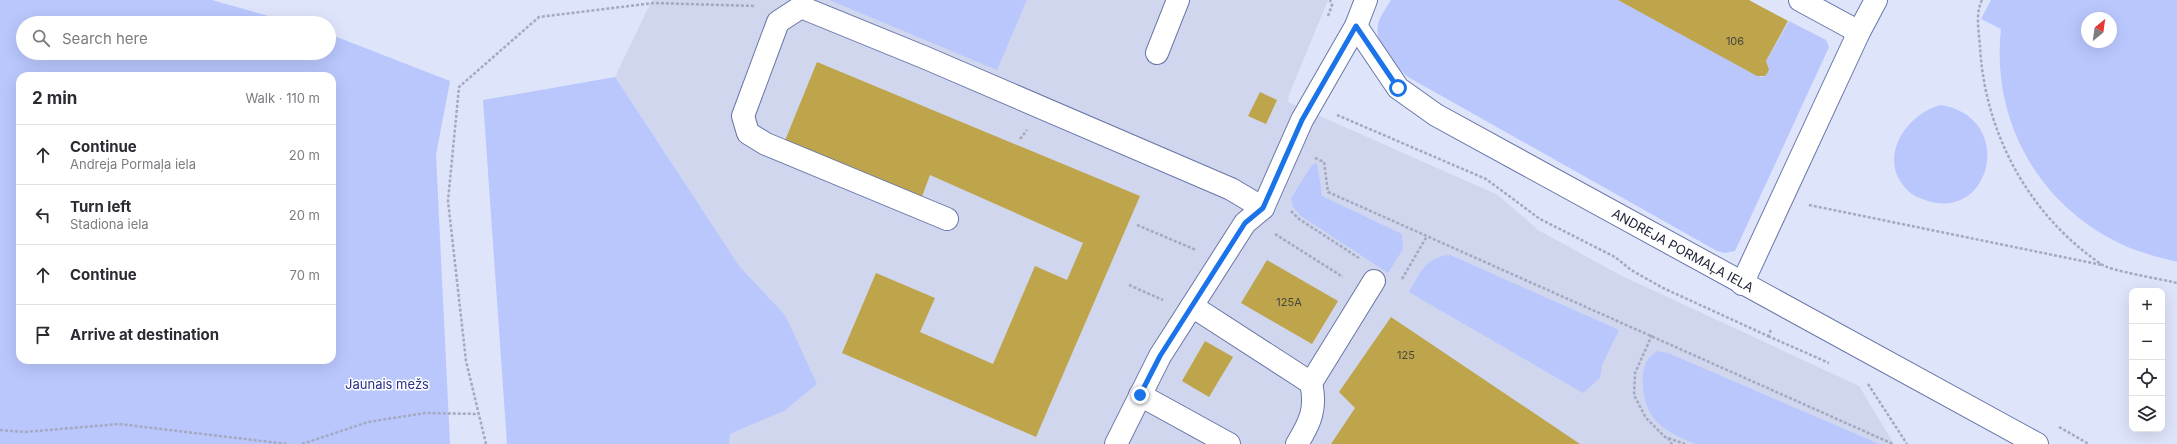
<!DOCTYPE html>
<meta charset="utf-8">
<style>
:root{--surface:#fff;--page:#f2f2f3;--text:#2b2b33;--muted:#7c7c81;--line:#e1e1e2}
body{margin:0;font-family:Inter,sans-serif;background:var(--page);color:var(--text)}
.controls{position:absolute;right:12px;bottom:12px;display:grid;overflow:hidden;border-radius:8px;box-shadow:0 4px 16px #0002}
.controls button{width:36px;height:36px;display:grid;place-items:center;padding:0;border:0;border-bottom:1px solid var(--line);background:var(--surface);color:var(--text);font:20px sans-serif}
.compass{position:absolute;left:2081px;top:12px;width:36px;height:36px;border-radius:50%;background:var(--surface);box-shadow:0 4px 16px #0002;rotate:29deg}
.stop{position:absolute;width:12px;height:12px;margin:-9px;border:3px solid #1a73e8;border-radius:50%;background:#fff}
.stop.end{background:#1a73e8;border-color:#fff;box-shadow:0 1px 4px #0008}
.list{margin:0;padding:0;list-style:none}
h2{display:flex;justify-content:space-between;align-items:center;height:52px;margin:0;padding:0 16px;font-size:17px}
h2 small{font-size:13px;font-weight:400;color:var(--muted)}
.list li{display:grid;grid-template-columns:26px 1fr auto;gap:12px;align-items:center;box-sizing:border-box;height:60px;padding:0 16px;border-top:1px solid var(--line)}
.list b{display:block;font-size:15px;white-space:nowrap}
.list p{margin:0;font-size:13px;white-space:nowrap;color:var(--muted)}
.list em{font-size:13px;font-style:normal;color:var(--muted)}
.icon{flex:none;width:22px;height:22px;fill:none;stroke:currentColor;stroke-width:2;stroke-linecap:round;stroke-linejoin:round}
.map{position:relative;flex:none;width:2177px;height:444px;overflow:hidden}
.search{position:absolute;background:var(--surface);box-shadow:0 4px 16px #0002;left:16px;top:16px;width:320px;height:44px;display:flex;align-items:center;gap:10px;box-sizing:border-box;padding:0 14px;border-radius:22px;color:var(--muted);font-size:15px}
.panel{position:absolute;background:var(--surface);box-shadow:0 4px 16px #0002;left:16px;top:72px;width:320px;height:292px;border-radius:12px}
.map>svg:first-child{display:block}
</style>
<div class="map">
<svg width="2177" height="444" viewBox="0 0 2177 444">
<rect width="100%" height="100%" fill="#dee4fa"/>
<path fill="#cfd6ee" d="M652,0H829L997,69L1027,0H1328L1289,95L1288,102L1498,195L1538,230L1620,275L1859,386L1894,444H729L730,434L784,411L785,315L740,267L615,77Z"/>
<g fill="#b9c7fd" fill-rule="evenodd">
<path d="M0,0H212L293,23H23V53H329V34L450,81L436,155L450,444H0ZM20,76H332V360H20Z"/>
<path d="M829,0H1027L997,70Z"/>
<path d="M1391,0H1618L1761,77L1765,76L1769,68L1766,61L1789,21L1826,40L1829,47L1735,251L1725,253L1717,251L1408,77C1394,65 1374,47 1378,25C1379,17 1387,7 1391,0Z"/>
<path d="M1991,0H2177V262C2158,257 2137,252 2119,243C2037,203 1991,119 2001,29L1981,19ZM2087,18H2111V42H2087Z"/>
<path d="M615,77L740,267L785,315L817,384L784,411L730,434L729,444H507L483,100Z"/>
<path d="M1941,105C2017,118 1991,224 1925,200C1912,196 1904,189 1898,177C1884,146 1912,112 1941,105Z"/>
<path d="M1317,163L1322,196L1402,234L1403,249L1388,273L1301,216L1293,207L1291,198L1312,165Z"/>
<path d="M1450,255L1619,330L1602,365L1600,378L1583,393L1409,292C1421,272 1425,257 1450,255Z"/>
<path d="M1657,351L1668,353L1879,444H1696C1680,438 1662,430 1652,416C1642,401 1639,374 1648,359C1650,356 1655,353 1657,351Z"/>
</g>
<g fill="#bea44a">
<path d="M1618,0H1749L1788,21L1766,61L1769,69L1768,72L1765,76H1757Z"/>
<path d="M817,62L1140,196L1036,437L842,353L876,273L935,298L920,332L993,364L1035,266L1067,280L1083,243L930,175L921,199L784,143Z"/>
<path d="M1260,92L1277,100L1266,124L1248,116Z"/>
<path d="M1267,260L1338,301L1312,344L1241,303Z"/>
<path d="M1391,317L1580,444H1331L1355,408L1339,392Z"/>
<path d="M1205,341L1233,357L1209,397L1182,381Z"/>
</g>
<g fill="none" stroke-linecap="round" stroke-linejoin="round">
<defs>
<g id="minor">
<path d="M1800,0L1859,32"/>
<path id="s1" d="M1356,26L1398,88L1436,115L2037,444"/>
<path d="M1157,53L1178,0"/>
<path d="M947,219L766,144L748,133L743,116L778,22L801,7L926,58L1231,189L1263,208"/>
<path d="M1742,284L1859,32L1876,0"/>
<path d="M1192,306L1311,383C1317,408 1310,423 1297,444"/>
<path d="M1311,383L1374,281"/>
<path d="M1140,395L1229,444"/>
<path d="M1116,444L1160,356L1245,223L1263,208L1302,120L1356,26L1366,0"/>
</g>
</defs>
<use href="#minor" stroke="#6976a7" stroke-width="24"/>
<g stroke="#a4a9bf" stroke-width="2.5" stroke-dasharray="3 2" stroke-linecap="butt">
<path d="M1982,0C1975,14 1979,32 1980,47C1985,134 2029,215 2101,264C2110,271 2162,279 2177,283"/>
<path d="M1328,16L1332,5L1330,0"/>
<path d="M1337,115L1486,179L1540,219L1615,257L1631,270L1663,288L1768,336L1771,330"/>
<path d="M1020,139L1027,130"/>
<path d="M1315,158L1324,162L1328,192L1893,444"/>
<path d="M1809,205L2102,265"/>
<path d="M1291,211L1299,219L1359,258"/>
<path d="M1137,225L1196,250"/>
<path d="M1275,234L1343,277"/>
<path d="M1402,279L1427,236"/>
<path d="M1129,285L1163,300"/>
<path d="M1652,335L1635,373L1634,395L1646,418L1665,437L1685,444"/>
<path d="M1768,336L1829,363"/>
<path d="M1868,384L1907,444"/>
<path d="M2059,427L2089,444"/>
<path d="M0,430L25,432L119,424L287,444"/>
<path d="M1668,438L1672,444"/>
<path d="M302,444L368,422L425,413L479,414"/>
<path d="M486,444L466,361L448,201L459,87L539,17L654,3L756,6"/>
</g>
<use href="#minor" stroke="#fff" stroke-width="22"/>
</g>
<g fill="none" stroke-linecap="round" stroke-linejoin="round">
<path stroke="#1a73e8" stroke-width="5" d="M1140,395L1160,356L1245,223L1263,208L1302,120L1356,26L1398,88"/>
</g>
<g text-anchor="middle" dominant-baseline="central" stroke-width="3" stroke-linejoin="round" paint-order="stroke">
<g font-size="11" fill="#48463e">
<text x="1735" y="41">106</text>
<text x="1289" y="302">125A</text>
<text x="1406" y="355">125</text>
</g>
<g font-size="13" fill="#21263a" stroke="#fff">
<text stroke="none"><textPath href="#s1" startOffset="403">ANDREJA PORMAĻA IELA</textPath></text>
</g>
<g font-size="13" fill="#282f86" stroke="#fff">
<text x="387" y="384">Jaunais mežs</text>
</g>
</g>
</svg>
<div class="controls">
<button>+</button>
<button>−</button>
<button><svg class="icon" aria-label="locate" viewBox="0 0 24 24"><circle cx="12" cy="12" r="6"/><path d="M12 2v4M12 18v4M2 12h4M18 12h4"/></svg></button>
<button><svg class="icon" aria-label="layers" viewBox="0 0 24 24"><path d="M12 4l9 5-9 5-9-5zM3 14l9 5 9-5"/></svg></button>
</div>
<svg class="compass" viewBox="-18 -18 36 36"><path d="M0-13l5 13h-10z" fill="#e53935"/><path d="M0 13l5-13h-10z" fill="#7c7c81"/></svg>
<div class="stop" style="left:1398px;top:88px"></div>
<div class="stop end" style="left:1140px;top:395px"></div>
<div class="search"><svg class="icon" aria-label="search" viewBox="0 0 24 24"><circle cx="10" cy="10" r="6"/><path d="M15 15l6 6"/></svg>Search here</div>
<section class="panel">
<h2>2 min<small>Walk · 110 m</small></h2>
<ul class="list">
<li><svg class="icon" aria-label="ahead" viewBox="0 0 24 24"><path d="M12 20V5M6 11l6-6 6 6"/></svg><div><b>Continue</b><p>Andreja Pormaļa iela</p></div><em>20 m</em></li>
<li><svg class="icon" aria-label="left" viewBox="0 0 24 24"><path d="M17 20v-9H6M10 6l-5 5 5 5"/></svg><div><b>Turn left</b><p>Stadiona iela</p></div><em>20 m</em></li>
<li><svg class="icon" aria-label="ahead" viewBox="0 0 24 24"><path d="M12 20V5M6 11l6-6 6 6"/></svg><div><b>Continue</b></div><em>70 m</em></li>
<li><svg class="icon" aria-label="arrive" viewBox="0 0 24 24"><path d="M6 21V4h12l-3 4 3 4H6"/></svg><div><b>Arrive at destination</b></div></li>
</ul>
</section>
</div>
